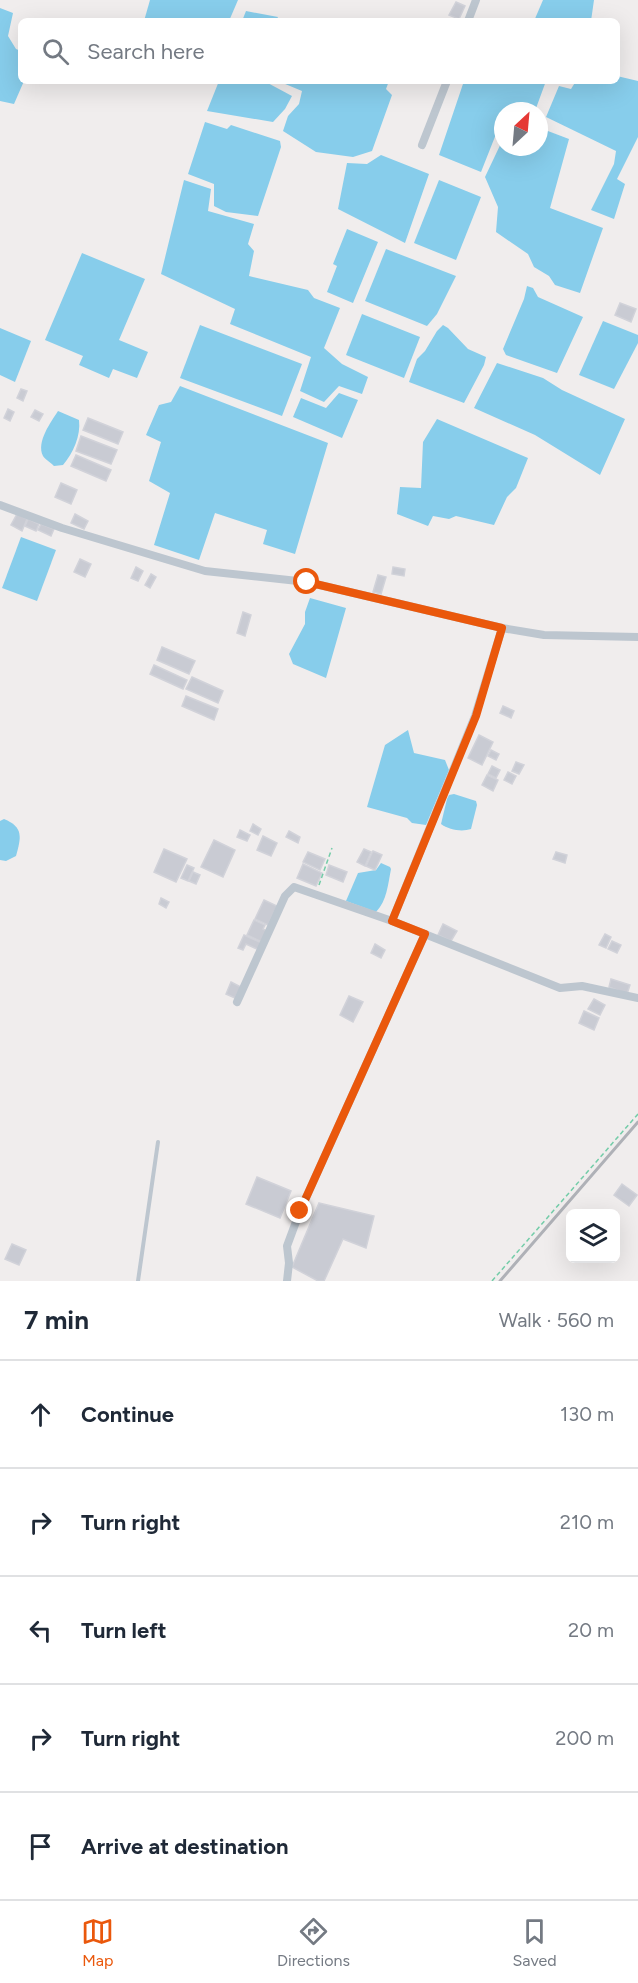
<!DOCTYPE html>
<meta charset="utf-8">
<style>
:root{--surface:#fff;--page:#f2f2f3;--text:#1f2937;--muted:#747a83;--line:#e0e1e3;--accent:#ea580c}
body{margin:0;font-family:Figtree,sans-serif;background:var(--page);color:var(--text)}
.controls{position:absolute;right:18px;bottom:18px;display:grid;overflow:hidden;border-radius:9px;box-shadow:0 6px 24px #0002}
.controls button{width:54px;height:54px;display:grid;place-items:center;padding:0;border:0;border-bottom:2px solid var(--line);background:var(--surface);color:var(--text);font:30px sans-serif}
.compass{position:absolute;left:494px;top:102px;width:54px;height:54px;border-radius:50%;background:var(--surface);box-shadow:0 6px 24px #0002;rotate:26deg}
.stop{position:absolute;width:18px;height:18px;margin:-14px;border:4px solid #ea580c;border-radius:50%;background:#fff}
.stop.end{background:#ea580c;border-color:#fff;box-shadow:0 2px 6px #0008}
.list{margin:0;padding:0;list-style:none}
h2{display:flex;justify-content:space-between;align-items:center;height:78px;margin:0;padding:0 24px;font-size:26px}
h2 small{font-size:20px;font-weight:400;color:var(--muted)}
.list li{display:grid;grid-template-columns:39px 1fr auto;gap:18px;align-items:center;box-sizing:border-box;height:108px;padding:0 24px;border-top:2px solid var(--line)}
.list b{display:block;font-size:22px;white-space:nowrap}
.list em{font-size:20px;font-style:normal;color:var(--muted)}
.icon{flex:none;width:33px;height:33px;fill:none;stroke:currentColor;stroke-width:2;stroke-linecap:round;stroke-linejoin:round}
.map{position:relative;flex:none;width:638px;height:1281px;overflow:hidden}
.search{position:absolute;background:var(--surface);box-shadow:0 6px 24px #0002;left:18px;right:18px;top:18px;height:66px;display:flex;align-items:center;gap:15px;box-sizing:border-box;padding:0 21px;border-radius:9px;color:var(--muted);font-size:22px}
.sheet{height:618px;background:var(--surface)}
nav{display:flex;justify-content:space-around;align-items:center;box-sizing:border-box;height:84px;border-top:2px solid var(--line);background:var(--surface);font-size:16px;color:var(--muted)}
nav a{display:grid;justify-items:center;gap:3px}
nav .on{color:var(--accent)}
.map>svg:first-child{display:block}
</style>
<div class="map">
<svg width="638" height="1281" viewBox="0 0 638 1281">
<rect width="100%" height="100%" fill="#f0eded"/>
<g fill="#87cdeb">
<path d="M150,0H238L229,21H144Z"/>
<path d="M543,0H594L591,21H534Z"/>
<path d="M0,8L13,13L8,36L16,49L21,51V81H24L14,104L0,101Z"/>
<path d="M246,11L278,17L276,21H242Z"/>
<path d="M617,76L638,81V137L617,179L625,184L614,219L591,210L614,164L616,151L546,117L559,86L571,89L576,81H617Z"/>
<path d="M219,81H264L292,96L285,109L273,122L207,111Z"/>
<path d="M278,81H389L386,89L392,95L372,151L353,157L316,152L283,131L288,116L299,104L302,91Z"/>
<path d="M464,81H546L535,111H503V125L500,124L481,172L439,155Z"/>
<path d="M205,122L227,129L231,125L280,141L281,147L258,216L226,212L214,206V184L188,174Z"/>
<path d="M540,128L569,139L550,208L603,228L580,293L555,285L549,276L534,267L528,254L496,232L498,207L485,177L503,139V147H539Z"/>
<path d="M381,155L429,174L405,243L338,209L347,163L367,164Z"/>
<path d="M184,180L211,189L208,211L254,224L248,244L254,251L249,276L308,290L314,298L340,308L324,348L342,364L368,377L362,394L339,386L324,402L300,391L311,357L230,324L235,309L161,274Z"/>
<path d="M439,180L481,197L456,260L414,243Z"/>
<path d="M347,229L378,242L353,303L327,292L337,266L333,264Z"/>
<path d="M386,249L456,276L437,314L427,326L365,301Z"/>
<path d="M82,253L145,279L119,340L148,352L137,378L113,369L109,378L79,365L83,356L45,340Z"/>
<path d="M527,286L533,288L538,297L583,317L557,373L506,355L503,349L524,299Z"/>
<path d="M362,314L420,337L404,378L346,355Z"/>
<path d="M603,321L638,335V343L614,389L579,375Z"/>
<path d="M200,325L302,364L282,416L180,378Z"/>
<path d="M443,325L448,328L468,349L486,357L484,365L464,403L409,382L417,359L425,351L437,331Z"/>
<path d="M0,328L31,341L15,382L0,375Z"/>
<path d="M497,363L543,378L562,390L625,419L600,475L535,435L474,408Z"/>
<path d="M180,386L328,443L295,554L263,544L267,530L215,513L199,560L154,545L170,493L149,481L161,442L146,435L159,405L171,402Z"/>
<path d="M339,393L358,400L342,438L293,417L301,398L326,408Z"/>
<path d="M58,411L79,420C81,436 73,453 63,465L54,466C51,463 45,459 43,456C36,442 51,422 58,411Z"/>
<path d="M437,419L528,458L516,488L507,497L494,525L456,516L449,519L433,516L428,526L397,514L400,487L421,488L423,442Z"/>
<path d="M21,537L56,550L37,601L2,588Z"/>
<path d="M310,598L346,608L326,678L293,664L289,654L305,624V612Z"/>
<path d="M408,730L414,753L445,760L449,770L426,825L412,823L407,818L367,807L385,745Z"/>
<path d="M454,794L476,801L477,805L471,829C462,832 449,830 441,824L447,799L449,795Z"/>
<path d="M4,819C24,827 21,838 16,856L6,861L0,860V821Z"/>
<path d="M381,863L390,867L391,869C388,884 387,901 376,912L346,901L358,873L376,870Z"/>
</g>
<g fill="#c9cbd3" stroke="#d1d2d9" stroke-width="1.5">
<path d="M456,2L465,6L459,19L449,15Z"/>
<path d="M620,303L636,309L631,322L615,315Z"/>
<path d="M21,389L27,391L23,401L17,398Z"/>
<path d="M8,409L14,412L10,421L4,418Z"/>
<path d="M35,410L43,414L39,421L31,417Z"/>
<path d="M88,418L123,432L118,444L83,430Z"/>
<path d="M81,436L117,450L111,464L76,451Z"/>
<path d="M76,455L111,470L106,481L71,466Z"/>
<path d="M61,483L77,490L71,504L55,497Z"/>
<path d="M17,514L27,519L22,531L11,525Z"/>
<path d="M75,514L88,521L84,529L71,523Z"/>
<path d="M28,519L39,524L36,531L25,526Z"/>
<path d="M41,524L54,529L51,536L38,530Z"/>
<path d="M80,559L91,564L85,577L74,572Z"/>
<path d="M136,567L143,571L138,581L131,578Z"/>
<path d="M393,567L405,569L404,576L392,574Z"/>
<path d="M151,574L156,577L150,588L145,585Z"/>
<path d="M378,575L386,577L381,594L373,592Z"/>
<path d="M243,612L251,615L245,636L237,633Z"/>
<path d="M162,647L195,661L189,674L157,660Z"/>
<path d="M154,665L187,680L183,689L150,674Z"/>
<path d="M192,677L223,691L218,703L186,689Z"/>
<path d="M186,696L218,709L214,720L182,706Z"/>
<path d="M503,706L514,711L511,718L500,713Z"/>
<path d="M479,735L493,742L482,765L468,758Z"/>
<path d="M491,750L499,754L496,760L488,756Z"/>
<path d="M516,762L524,765L519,774L512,771Z"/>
<path d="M492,766L500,770L496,778L488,774Z"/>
<path d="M508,772L516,776L512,784L504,780Z"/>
<path d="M487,775L498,780L493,791L482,785Z"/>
<path d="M253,824L261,829L258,835L250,831Z"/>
<path d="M240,830L250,835L247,841L237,837Z"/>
<path d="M289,831L300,837L298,843L286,837Z"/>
<path d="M263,836L277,843L271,856L257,850Z"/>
<path d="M214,840L235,850L223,877L201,867Z"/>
<path d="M164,849L187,859L176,882L154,872Z"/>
<path d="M364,849L371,852L365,866L357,862Z"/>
<path d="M373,851L382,855L375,870L366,866Z"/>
<path d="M308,852L325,859L320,870L303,862Z"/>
<path d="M556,852L567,855L565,863L553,859Z"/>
<path d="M303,864L322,873L316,886L297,878Z"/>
<path d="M187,865L194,868L188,881L181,878Z"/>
<path d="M329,865L347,872L343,882L326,875Z"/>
<path d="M193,872L200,875L196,884L189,881Z"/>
<path d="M161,898L169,902L166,908L159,904Z"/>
<path d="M264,900L277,906L268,925L255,919Z"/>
<path d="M254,920L265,925L263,929L267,931L262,942L247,935Z"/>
<path d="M443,924L457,931L451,941L438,935Z"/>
<path d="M605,934L611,937L606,948L599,945Z"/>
<path d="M244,935L262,943L259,950L246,944L243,950L238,948Z"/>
<path d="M612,941L621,945L617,953L608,949Z"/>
<path d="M375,944L385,950L381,958L371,953Z"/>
<path d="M611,979L630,985L627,994L609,987Z"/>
<path d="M231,982L241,987L235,998L226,994Z"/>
<path d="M349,996L363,1002L353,1022L340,1015Z"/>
<path d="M594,999L605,1005L600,1015L588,1009Z"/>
<path d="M584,1011L599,1018L594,1030L579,1023Z"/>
<path d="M257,1177L291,1191L280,1218L246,1204Z"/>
<path d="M622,1184L637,1195L629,1206L614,1195Z"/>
<path d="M319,1203L374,1216L366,1248L343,1239L324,1281H318L292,1267Z"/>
<path d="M12,1244L26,1250L19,1265L5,1259Z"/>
</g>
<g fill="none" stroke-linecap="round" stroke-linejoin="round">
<g stroke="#73cca8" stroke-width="1.5" stroke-dasharray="4.5 3" stroke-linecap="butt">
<path d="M319,885L332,848"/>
<path d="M492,1281L638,1114"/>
</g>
<path stroke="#bdc6cf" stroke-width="4" d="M138,1281L158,1142"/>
<g stroke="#bdc6cf" stroke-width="8">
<path d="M468,21L476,0"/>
<path d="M422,145L447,81"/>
<path d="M0,505L62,528L205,571L307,582L502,628L544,635L638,637"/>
<path d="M392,921L560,988L582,986L638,998"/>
<path d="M237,1002L285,896L294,887L392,921L475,716L502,628"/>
<path d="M287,1281L289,1263L287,1246L300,1211L425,934"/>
</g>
<path stroke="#afb1b7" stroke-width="3" d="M500,1281L638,1122"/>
</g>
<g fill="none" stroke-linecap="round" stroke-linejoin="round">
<path stroke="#ea580c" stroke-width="8" d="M300,1211L425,934L392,921L476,716L502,628L307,582"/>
</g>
</svg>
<div class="controls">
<button><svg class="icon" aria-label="layers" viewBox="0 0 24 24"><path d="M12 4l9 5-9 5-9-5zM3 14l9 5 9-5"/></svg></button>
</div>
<svg class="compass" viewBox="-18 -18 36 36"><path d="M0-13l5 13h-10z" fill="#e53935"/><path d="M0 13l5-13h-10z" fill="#747a83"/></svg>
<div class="stop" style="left:307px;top:582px"></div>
<div class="stop end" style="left:300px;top:1211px"></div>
<div class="search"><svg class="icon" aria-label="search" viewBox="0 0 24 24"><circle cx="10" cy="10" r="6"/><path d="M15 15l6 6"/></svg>Search here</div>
</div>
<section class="sheet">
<h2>7 min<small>Walk · 560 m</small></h2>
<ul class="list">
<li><svg class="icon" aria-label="ahead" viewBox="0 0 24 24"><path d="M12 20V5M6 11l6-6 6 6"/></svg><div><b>Continue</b></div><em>130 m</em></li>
<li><svg class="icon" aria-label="right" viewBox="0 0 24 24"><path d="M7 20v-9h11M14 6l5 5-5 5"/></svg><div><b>Turn right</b></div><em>210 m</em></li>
<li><svg class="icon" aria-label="left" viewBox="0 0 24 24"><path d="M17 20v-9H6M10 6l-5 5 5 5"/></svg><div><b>Turn left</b></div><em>20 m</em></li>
<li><svg class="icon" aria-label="right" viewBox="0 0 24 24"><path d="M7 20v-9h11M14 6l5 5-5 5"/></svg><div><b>Turn right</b></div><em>200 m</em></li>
<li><svg class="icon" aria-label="arrive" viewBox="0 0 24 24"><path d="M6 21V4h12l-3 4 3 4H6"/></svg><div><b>Arrive at destination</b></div></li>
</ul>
</section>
<nav>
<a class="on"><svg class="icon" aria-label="map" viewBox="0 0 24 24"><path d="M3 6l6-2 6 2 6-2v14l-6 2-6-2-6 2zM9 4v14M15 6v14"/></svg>Map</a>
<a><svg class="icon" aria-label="directions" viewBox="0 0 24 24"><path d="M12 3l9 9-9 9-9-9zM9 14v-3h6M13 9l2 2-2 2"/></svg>Directions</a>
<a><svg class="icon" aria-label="saved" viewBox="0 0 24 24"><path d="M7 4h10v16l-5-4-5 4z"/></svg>Saved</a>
</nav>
